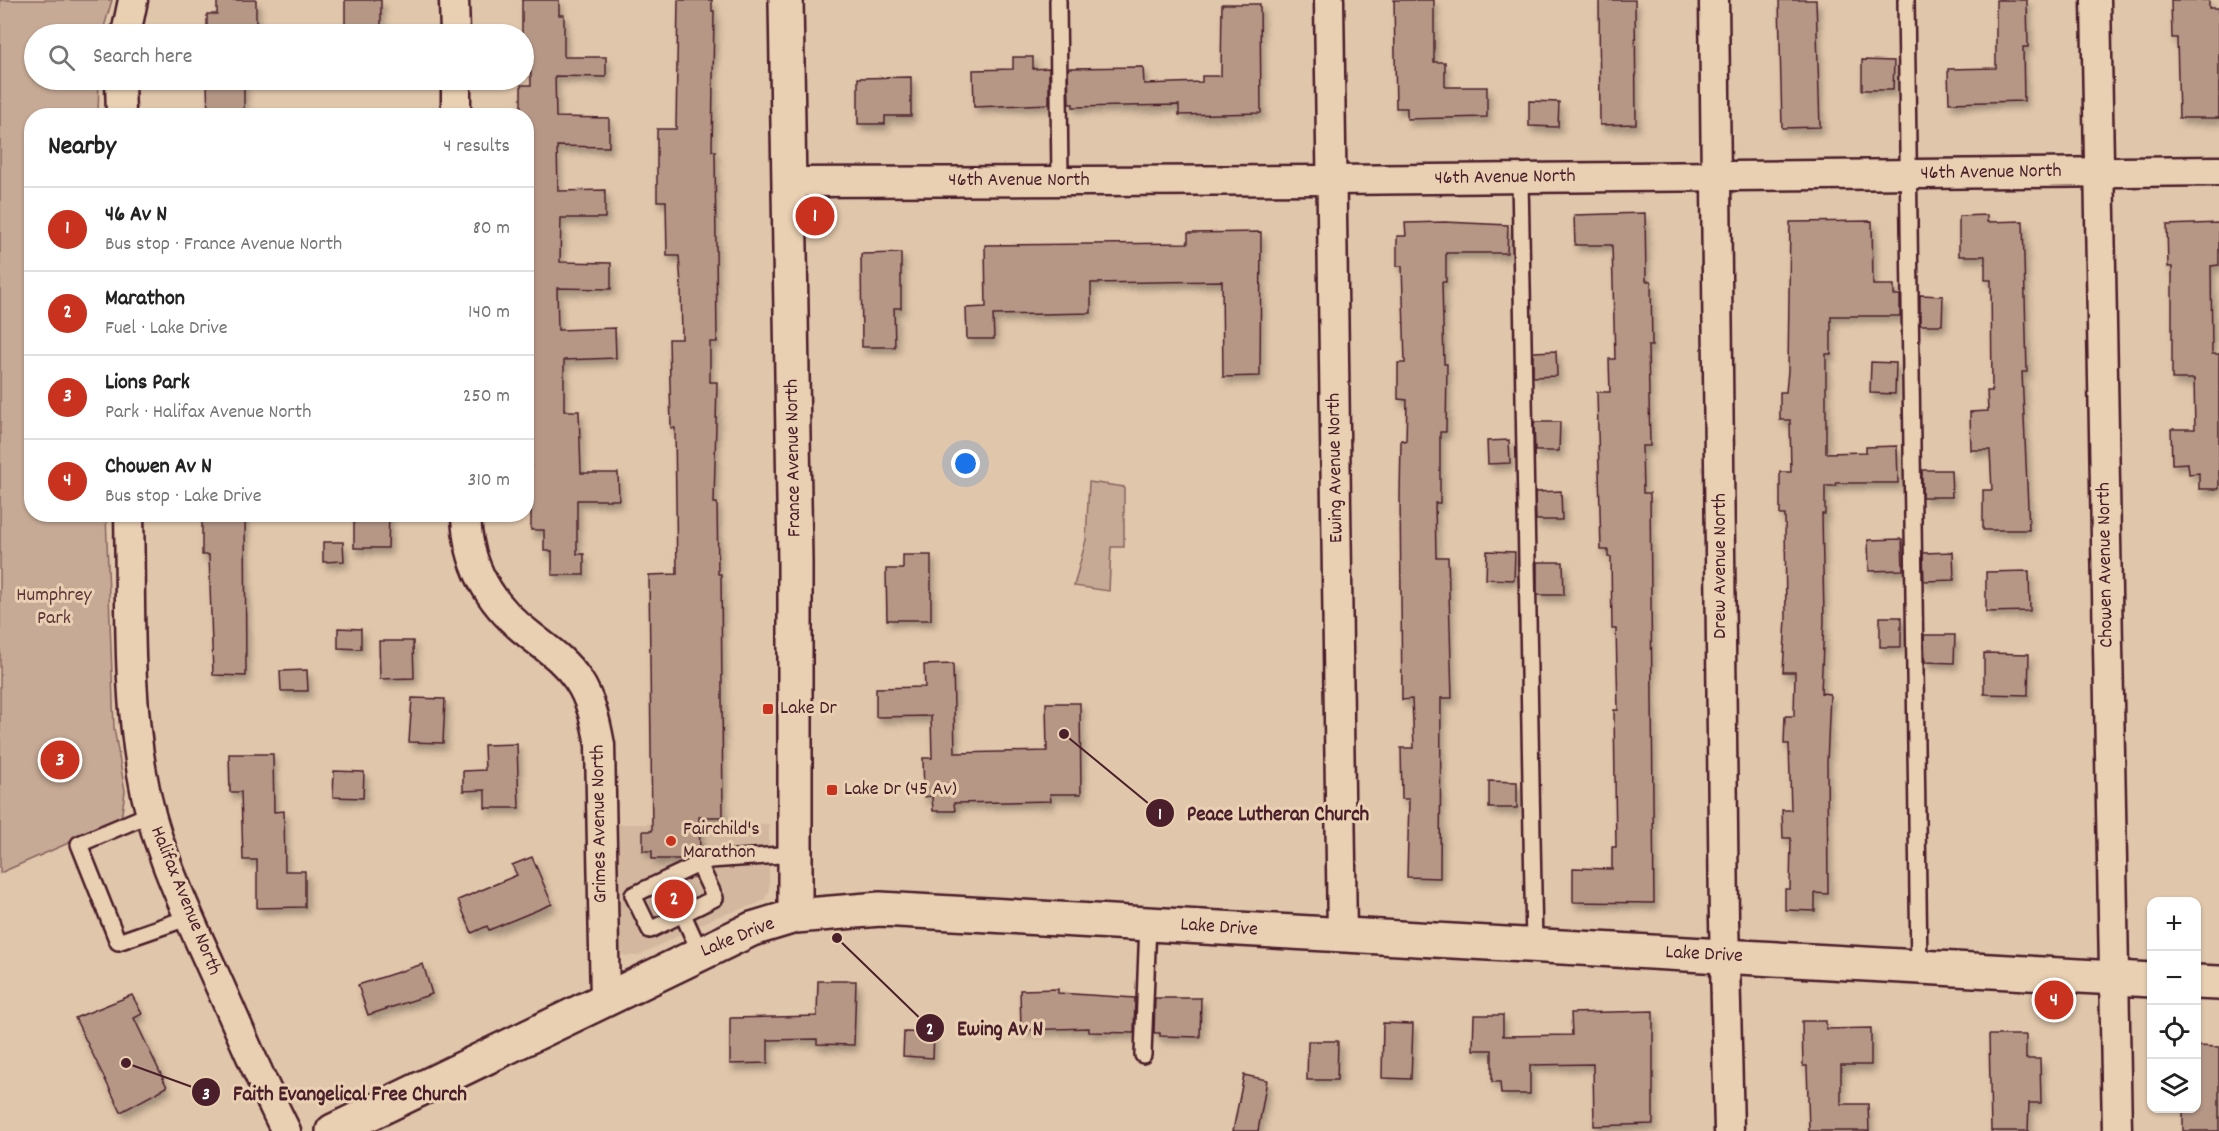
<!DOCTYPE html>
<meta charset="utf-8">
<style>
:root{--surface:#fff;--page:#f6f6f6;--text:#222;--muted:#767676;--line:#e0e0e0;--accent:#c8321e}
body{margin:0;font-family:Dekko,sans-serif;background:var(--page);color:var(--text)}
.controls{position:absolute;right:18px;bottom:18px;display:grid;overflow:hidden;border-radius:12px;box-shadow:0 2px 4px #0004}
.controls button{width:54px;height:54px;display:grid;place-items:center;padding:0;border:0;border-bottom:2px solid var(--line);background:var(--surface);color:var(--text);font:30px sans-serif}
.you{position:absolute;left:966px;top:464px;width:21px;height:21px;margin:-15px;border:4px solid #fff;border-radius:50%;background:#1a73e8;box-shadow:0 0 0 9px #1a73e833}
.badge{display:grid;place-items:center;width:39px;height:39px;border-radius:50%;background:var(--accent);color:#fff;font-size:20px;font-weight:700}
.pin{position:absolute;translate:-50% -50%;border:3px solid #fff;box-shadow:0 2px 6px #0006}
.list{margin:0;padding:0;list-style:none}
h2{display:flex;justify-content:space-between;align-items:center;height:78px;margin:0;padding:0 24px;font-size:26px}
h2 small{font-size:20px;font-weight:400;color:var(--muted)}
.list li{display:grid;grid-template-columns:39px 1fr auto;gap:18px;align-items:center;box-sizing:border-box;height:84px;padding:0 24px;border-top:2px solid var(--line)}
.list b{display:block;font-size:22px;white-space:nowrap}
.list p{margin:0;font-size:20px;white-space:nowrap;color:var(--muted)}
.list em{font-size:20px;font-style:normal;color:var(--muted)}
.icon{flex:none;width:33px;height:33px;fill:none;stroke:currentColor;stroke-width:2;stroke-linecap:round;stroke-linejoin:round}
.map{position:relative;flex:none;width:2219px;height:1131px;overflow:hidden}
.search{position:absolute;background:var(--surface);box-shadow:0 2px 4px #0004;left:24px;top:24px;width:510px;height:66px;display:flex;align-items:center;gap:15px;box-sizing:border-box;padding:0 21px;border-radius:33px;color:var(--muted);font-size:22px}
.panel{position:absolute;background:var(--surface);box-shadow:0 2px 4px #0004;left:24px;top:108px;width:510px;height:414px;border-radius:24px}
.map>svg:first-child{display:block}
</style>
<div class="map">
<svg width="2219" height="1131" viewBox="0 0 2219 1131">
<defs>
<filter id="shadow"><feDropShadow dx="3.5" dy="6" stdDeviation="3" flood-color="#0004"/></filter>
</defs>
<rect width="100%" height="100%" fill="#e0c6aa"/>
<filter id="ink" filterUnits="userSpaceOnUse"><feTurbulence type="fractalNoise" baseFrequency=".0167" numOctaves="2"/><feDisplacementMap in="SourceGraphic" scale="12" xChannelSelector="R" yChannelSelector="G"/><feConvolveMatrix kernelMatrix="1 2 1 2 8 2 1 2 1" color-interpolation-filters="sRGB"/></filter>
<g filter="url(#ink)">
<path fill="#d3b89f" d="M614,824H769V891L764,900L757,904L716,917L637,956H624L613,946Z"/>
<g fill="#c7aa95" stroke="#886460" stroke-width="1.5">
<path d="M0,0H112L102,34H34V80H99L98,115L32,116V514L106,515L114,728L125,791L121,820L0,873Z"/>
<path d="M1089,482L1124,487V547H1111L1109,591L1074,586L1086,540Z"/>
</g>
<g fill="#b69786" stroke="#4a1f2b" stroke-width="1.5" filter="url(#shadow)">
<path d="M217,0H256V34H207V14H217Z"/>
<rect x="345" y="0" width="36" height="34"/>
<path d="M522,0H559V15H564V57H606V77L555,76L556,117L609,118V147L557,146L558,191L605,190V218H561L560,262L611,263V289L557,288L558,330L615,328L616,358L564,360V411H579L581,473H618L619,500H577V554H584V575H552V551H544V530H531V416H528L526,347V116H521V85H531L530,41H524L522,34Z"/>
<path d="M678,0H712V11H714L712,151H715L717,342H710V382H717L714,503H717L718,574H721L723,817H699L700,853L686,859H652V851H643V831H652L649,575L677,574L675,428H671L669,339H682L681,286L679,256H667L666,201H657V129H676Z"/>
<path d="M1394,0H1434V62H1445V87H1487V117L1407,119V108H1396Z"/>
<path d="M1599,0H1635L1636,124L1600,125Z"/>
<path d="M1779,0H1816L1820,127L1782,128Z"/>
<path d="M1996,0H2027L2028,47H2023L2024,101L1949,103L1948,69L1996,68Z"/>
<path d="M2171,0H2209V8H2219V118H2179L2177,38H2172Z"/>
<path d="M1222,4H1260L1261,113L1179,115V105L1073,107V104H1069L1068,68L1143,67L1144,84L1202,82V76H1221Z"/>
<path d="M1013,57H1033V69L1049,68V104L974,107L973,70L1013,69Z"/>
<path d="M1862,60L1894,61L1893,90H1862Z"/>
<path d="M911,77V116H885V124H858V78Z"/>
<path d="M244,83V116H208L207,84Z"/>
<path d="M1529,101L1559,102L1558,127L1529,126Z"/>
<path d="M1645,213L1646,281H1651L1652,346H1648L1650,446H1642L1643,493H1650L1654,903L1573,902V868L1612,869V847H1616L1614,710H1618L1616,629H1612L1611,557H1608V550H1601L1597,392H1610L1609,359H1615L1612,245H1575L1574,215Z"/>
<path d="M1987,215V222L2023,221L2027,372H2022L2029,530H1983V490H1992L1990,450H1971L1970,412L1988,411L1987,391H1992L1991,280H1985V256H1959V216Z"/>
<path d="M1872,221L1873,285H1894V295H1900V316H1831V354H1826V453L1866,452V447L1897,446L1898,483H1836V486H1825V514H1822L1824,620L1821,693L1830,694L1827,763L1828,894L1815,893V911L1785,910V889H1790L1791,838H1783L1782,810H1791L1789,744H1784L1785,716H1794L1795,672H1783L1786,618L1785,515H1780V472H1791L1790,420H1780V392H1786L1788,371L1790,222Z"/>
<path d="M1445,222L1508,225L1507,253H1446V282H1442L1444,364H1447L1446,432H1440V503H1435L1436,557H1448L1452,698H1441L1440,878L1407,877L1409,799H1402L1401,748H1414L1412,699L1402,700L1400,497L1401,440L1406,441L1407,400L1398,399V363H1405L1402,266H1397V236H1406L1405,223Z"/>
<path d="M2219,223V265L2211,266L2212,354H2219V489H2199V473L2189,474L2188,463L2172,464L2171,429H2195L2194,379H2172V267H2168L2167,225Z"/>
<path d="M1261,232L1260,376L1223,377L1222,281L1091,283V313L993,315L994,339H967L966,308L986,307L985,245L1188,243V233Z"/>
<path d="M901,253V308H894L895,347H862L861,254Z"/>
<path d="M1920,295L1943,296L1942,325H1920Z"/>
<path d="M1556,351L1557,376L1533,377V352Z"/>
<path d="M1871,362L1896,363L1895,394L1870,393Z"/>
<path d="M1534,422H1560L1559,451H1535Z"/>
<path d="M1509,440L1510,463L1488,464L1487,441Z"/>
<path d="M1922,470H1951L1952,497H1922Z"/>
<path d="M1561,491L1562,520H1536L1535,492Z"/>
<path d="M202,514H245L246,676L213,675L209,555H202Z"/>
<path d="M354,514H389L388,548H354Z"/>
<path d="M1902,539L1903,570L1869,571L1868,540Z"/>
<path d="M323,542H343L344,561L323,562Z"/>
<path d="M1487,551L1515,552L1514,580L1486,579Z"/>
<path d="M1953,552L1954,580L1924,581L1923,553Z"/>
<path d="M903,555H931V620H887L886,569H903Z"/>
<path d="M1537,562H1563L1564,595H1537Z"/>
<path d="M2029,571L2030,611L1986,612V572Z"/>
<rect x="1880" y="617" width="21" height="30"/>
<path d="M338,628L361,629V649L338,648Z"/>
<path d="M1924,635H1955L1954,663L1925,662Z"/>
<path d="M379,641H413L414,678L380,679Z"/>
<path d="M1984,653L2029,654L2028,695L1984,694Z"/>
<path d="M953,664L955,753L1047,751L1046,703H1080L1081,794H1050L1051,801L954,803L955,811H933L932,796L924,797L923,758H932L931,716L876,717V688L925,687L924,665Z"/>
<path d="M307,670L308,691H281L280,671Z"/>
<path d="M412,698L445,699L443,743L409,742Z"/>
<path d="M517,744L519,808H485V790L463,791V771L485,770L484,745Z"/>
<path d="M229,754H273L274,812L284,811L285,871H305V907L257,908V860H243L241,792H230Z"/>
<path d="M334,771L364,772L363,798L333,797Z"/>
<path d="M1489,781L1517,782V808H1489Z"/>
<path d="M532,857L552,904L489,930L487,926L472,933L458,900L517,875L512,865Z"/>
<path d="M423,964L432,994L368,1015L358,985Z"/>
<path d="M818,981H856L854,1045L817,1044V1039L768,1040V1063L730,1064V1018L817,1016Z"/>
<path d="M1058,989V993L1135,998L1134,1033L1089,1032V1028L1021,1030L1020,990Z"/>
<path d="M132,995L142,1014L134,1018L167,1087L121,1112L75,1018Z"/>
<path d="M1155,998H1201L1200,1037L1160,1036V1033H1154Z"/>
<path d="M1653,1011V1124L1594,1126L1593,1064L1530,1065V1094H1501L1500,1082H1492V1050H1473L1474,1015H1503V1036L1572,1035L1571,1013Z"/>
<path d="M1802,1021H1826V1029L1871,1028V1065H1841V1104H1868L1869,1131H1809L1807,1066H1803Z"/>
<path d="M1383,1023L1413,1024L1411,1079L1382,1078Z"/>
<path d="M904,1032L934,1033L933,1058L903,1056Z"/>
<path d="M1989,1035H2026V1059H2040L2041,1103H2029L2028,1131H1991Z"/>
<path d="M1308,1041H1338L1337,1080H1307Z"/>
<path d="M2196,1046L2219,1047V1131H2183V1108H2196Z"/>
<path d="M1244,1075L1267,1080L1258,1131H1233Z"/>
</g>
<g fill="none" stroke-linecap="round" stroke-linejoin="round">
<defs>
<g id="service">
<path d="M1058,0L1060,181"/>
<path d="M1906,0L1919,969"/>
<path d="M1520,178L1534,946"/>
<path d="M150,814L79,844L118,942L190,917"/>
<path d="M699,864L715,898L650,930L633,895L699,864L710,860L795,854"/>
<path d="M680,908L700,952"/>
<path d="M1143,1055L1148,923"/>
</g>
<g id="minor">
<path d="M454,0L455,34"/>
<path d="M1329,0L1342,936"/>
<path d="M1714,0L1724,920L1729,1131"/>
<path d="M2096,0L2117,1131"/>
<path d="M126,34L133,0"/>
<path d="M120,80L121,116"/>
<path d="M456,80V116"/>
<path d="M790,182L1332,180L2219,171"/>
<path d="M129,514C131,600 127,688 142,773C153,844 185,908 214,973C238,1026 260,1080 286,1131"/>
<path d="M466,514C467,566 490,605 531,636C549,650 565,661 578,680C591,699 596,723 600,745L605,1000"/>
</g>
<g id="tertiary">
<path d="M786,0L795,562V916"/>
<path d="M2196,982L2219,983"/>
<path d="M333,1131L752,929L795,916L880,909L2152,980"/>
</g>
</defs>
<use href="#service" stroke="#4a1f2b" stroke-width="20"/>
<use href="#minor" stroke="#4a1f2b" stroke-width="33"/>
<use href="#tertiary" stroke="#4a1f2b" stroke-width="38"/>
<use href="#service" stroke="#ead0b2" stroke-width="15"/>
<use href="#minor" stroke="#ead0b2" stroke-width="28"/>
<use href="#tertiary" stroke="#ead0b2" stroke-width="33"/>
</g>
</g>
<g fill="#c8321e" stroke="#ead0b2" stroke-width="2">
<rect x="762" y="703" width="12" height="12" rx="3"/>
<rect x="826" y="784" width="12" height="12" rx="3"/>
<circle cx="671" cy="841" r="6"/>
</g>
<g text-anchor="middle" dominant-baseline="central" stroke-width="6" stroke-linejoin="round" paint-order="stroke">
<g font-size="20" fill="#4a1f2b" stroke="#ead0b2">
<text transform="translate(1991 173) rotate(-1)">46th Avenue North</text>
<text transform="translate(1505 178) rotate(-1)">46th Avenue North</text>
<text x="1019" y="181">46th Avenue North</text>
<text transform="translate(794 458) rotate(-91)">France Avenue North</text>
<text transform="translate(1336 468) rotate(-91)">Ewing Avenue North</text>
<text transform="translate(2106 565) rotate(-91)">Chowen Avenue North</text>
<text transform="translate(1721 566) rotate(-90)">Drew Avenue North</text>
<text transform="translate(600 824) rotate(-91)">Grimes Avenue North</text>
<text transform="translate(185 901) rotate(68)">Halifax Avenue North</text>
<text transform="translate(1219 928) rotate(4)">Lake Drive</text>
<text transform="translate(738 938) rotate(-22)">Lake Drive</text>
<text transform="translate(1704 955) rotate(3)">Lake Drive</text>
</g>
<g font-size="20" fill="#5d343b" stroke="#ead0b2">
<text x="54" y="596">Humphrey<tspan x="54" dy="23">Park</tspan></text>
</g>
<g font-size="20" fill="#4a1f2b" stroke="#ead0b2" text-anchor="start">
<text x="780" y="709">Lake Dr</text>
<text x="844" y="790">Lake Dr (45 Av)</text>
<text x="683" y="830">Fairchild's<tspan x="683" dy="23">Marathon</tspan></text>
</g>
</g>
<path fill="none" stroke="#4a1f2b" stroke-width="2" d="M1064 734L1160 813M837 938L930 1028M126 1063L206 1092"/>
<g fill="#4a1f2b" stroke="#ead0b2" stroke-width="2">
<circle cx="1064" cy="734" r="6"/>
<circle cx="837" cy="938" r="6"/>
<circle cx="126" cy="1063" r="6"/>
<circle cx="1160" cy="813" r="15"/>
<circle cx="930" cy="1028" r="15"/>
<circle cx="206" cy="1092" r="15"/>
</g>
<g font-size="18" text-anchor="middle" font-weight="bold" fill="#fff">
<text x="1160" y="819">1</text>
<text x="930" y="1034">2</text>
<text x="206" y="1099">3</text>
</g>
<g font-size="21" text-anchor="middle" font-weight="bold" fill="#4a1f2b" stroke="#ead0b2" stroke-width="6" stroke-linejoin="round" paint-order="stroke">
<text x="1278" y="820">Peace Lutheran Church</text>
<text x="1000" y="1035">Ewing Av N</text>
<text x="350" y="1100">Faith Evangelical Free Church</text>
</g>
</svg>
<div class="controls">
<button>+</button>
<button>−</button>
<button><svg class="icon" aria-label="locate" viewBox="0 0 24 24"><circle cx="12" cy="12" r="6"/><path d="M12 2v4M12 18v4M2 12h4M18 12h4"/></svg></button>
<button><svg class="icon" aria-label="layers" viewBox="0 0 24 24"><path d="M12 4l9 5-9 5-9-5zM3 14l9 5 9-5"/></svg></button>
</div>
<div class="you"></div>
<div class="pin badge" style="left:815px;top:216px">1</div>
<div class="pin badge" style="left:674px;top:899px">2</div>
<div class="pin badge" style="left:60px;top:760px">3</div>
<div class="pin badge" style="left:2054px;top:1000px">4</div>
<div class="search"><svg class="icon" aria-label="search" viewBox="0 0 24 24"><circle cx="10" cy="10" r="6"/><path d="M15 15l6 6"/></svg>Search here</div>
<section class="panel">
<h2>Nearby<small>4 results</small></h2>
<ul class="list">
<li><span class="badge">1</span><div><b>46 Av N</b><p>Bus stop · France Avenue North</p></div><em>80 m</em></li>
<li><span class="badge">2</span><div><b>Marathon</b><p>Fuel · Lake Drive</p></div><em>140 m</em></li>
<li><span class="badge">3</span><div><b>Lions Park</b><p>Park · Halifax Avenue North</p></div><em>250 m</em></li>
<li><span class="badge">4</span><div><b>Chowen Av N</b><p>Bus stop · Lake Drive</p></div><em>310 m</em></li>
</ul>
</section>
</div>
